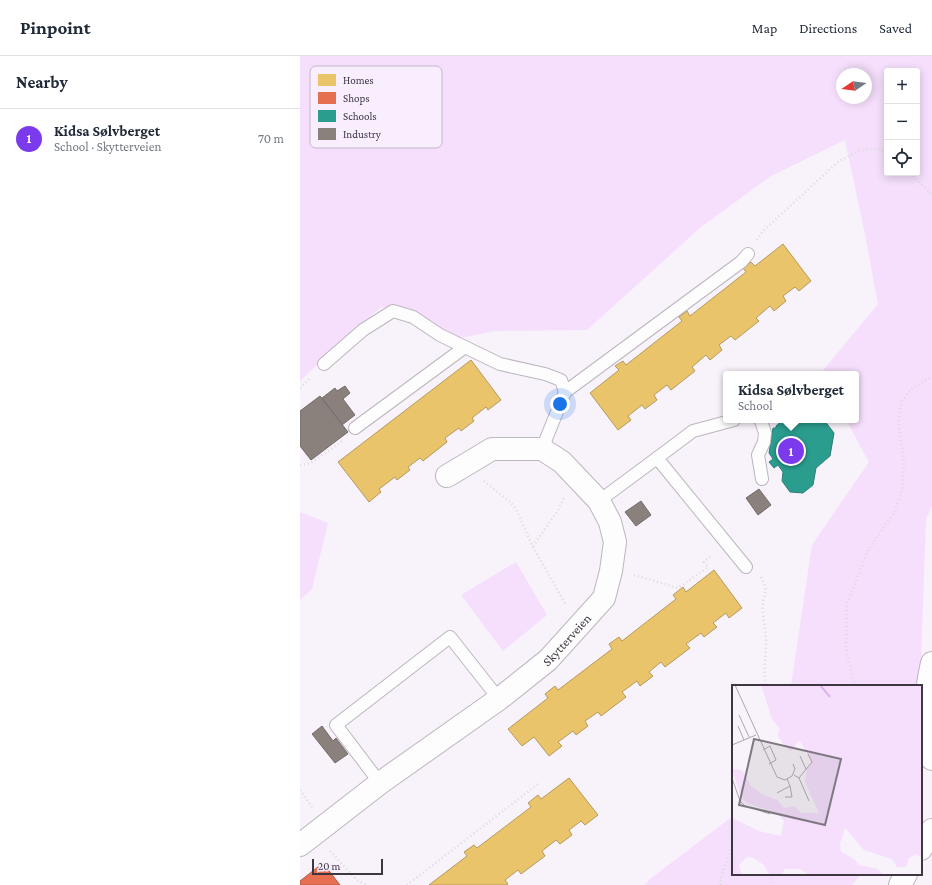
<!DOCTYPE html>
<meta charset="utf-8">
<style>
:root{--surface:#fff;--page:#f2f2f3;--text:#1f2937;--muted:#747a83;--line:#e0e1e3;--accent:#7c3aed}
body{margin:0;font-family:"Crimson Pro",serif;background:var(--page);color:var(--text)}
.controls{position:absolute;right:12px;top:12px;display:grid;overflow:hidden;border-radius:4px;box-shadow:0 2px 10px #0003}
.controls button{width:36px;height:36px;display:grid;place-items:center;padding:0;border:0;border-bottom:1px solid var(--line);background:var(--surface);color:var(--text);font:20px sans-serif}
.compass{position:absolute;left:536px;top:12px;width:36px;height:36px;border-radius:50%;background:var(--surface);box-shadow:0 2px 10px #0003;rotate:257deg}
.scale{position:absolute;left:12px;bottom:10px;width:71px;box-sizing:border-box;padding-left:4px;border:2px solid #3e3741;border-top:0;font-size:11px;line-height:14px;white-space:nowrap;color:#3e3741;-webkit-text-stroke:3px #f9eefd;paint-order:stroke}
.you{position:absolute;left:260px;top:348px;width:14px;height:14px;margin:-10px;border:3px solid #fff;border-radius:50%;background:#1a73e8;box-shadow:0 0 0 6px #1a73e833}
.badge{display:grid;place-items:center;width:26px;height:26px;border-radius:50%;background:var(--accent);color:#fff;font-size:13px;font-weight:700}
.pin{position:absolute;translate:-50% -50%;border:2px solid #fff;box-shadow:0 1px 4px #0006}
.popup{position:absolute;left:423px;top:315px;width:136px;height:52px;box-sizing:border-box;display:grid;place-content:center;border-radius:4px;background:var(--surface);filter:drop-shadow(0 1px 3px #0005);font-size:13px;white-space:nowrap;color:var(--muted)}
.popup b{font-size:15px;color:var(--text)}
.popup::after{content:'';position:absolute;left:50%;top:100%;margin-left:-8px;border:8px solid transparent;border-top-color:var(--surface)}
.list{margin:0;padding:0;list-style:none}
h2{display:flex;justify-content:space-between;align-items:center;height:52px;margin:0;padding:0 16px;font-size:17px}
h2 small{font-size:13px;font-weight:400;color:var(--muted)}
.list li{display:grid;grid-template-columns:26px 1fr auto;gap:12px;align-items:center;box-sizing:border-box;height:60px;padding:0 16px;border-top:1px solid var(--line)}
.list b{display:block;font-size:15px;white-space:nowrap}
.list p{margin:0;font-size:13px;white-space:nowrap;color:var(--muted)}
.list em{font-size:13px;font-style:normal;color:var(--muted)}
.icon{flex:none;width:22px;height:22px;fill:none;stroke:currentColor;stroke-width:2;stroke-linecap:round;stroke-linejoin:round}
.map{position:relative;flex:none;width:632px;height:829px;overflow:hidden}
header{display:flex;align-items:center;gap:24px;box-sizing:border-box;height:56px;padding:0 20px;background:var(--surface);border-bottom:1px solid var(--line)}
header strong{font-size:19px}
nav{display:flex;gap:22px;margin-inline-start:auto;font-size:14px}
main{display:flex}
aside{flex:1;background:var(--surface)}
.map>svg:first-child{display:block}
</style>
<header>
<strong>Pinpoint</strong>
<nav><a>Map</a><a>Directions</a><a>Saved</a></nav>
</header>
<main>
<aside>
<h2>Nearby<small></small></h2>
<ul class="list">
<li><span class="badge">1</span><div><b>Kidsa Sølvberget</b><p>School · Skytterveien</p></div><em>70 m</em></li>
</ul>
</aside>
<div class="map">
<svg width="632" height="829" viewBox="0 0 632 829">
<rect width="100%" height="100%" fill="#f8f2fa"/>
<g fill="#f5dffc" fill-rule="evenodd">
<path d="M0,0H632V450L626,463L620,630H491L512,489L569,406L546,364H556V318H521V317L578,248L565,178L545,84L471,120L401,171L287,274L195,275L160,282L122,265L98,250L80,252L45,282L0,325ZM587,15H617V117H587ZM542,18H566V42H542Z"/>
<path d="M0,456L28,467L12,533L0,544Z"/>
<path d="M216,506L247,559L203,595L161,539Z"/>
<path d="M433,760V818H561L552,829H345L350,823Z"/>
</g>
<g fill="#e9c46a" stroke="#b69a5e">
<path d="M483,188L511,225L499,235L495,231L483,240L486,245L474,255L470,250L456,262L459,265L435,284L431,280L419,289L422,294L410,304L406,299L392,311L395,315L371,334L367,329L354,339L357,344L345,353L342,349L328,360L331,364L318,374L290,337L319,314L315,310L323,305L326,309L382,265L379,261L387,255L390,260L446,216L443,212L451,206L455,210Z"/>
<path d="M171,304L201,344L188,354L186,351L172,362L174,365L161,375L159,372L145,382L147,386L123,405L120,402L108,411L110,414L97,424L95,421L79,433L81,436L69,446L38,406Z"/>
<path d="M414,514L442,552L429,562L426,557L413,567L417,571L404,581L401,577L386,588L390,592L365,611L361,606L349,616L353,620L340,630L337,625L322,636L326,641L301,660L298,656L285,665L288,670L276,679L273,675L258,686L262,690L249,700L234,681L222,690L208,673L248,642L245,638L255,630L258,634L312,593L309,588L319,581L322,585L376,543L373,539L383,531L386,536Z"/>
<path d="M269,722L298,759L285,769L281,765L269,774L272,779L260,788L256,784L242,795L245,800L221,818L218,814L205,824L208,828L206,829H129L167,800L164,796L174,789L177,792L231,751L228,747L238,739L241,743Z"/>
</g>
<path fill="#e76f51" stroke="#b45e4c" d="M23,807L40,829H0V825Z"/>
<path fill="#2a9d8f" stroke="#307e78" d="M483,364H524L534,377L530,400L516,412L513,429L503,437L490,436L482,425L483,416L478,409L474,412L469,406L473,403L469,397L473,372H476V370Z"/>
<g fill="#8a817c" stroke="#736b6a">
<path d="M45,330L50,337L43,343L55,359L42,369L22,342L35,332L37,335Z"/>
<path d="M20,340L48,376L11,404L0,390V355Z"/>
<path d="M459,433L471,449L458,459L446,442Z"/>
<path d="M341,445L351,459L336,470L325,456Z"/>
<path d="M22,670L33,685L36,682L48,698L35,707L12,678Z"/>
</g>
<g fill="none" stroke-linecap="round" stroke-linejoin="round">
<defs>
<g id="service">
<path d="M24,308L63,274L93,255L113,261L140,279L200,308L245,318L261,324L265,336"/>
<path d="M460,364L461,365L465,377L464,386L458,399L462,423"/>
<path d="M55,372L165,291"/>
<path d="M242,393L265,336L441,206L448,198"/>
<path d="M357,402L393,375L434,364"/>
<path d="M299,445L357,402L446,511"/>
<path d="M80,727L36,669L150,581L199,643"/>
</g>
<g id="minor">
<path d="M632,607C624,642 624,667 632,703"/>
<path id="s1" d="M0,789L80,727L199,643L248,604L304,542L311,515L315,486L310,466L299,445L262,406L242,393H192L147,420"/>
<path d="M621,793L632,774"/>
<path d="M600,829L606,818"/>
</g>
</defs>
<use href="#service" stroke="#bcb6be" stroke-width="14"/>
<use href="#minor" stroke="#bcb6be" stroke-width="24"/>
<g stroke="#dcdadc" stroke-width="2.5" stroke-dasharray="1 3" stroke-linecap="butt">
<path d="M611,117L632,139"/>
<path d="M457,184L463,175L538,106L560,94L575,93L587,95"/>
<path d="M0,332L11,321"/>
<path d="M0,409L11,407L42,385"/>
<path d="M184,425L211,447L216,453L233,491L266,549"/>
<path d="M233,490L257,456L264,442"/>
<path d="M334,519L378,532L408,511L404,506L412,499"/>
<path d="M461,521C471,540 461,538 463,554C463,565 466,575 466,586C466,601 463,615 466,630"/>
<path d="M555,630L546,594L547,548L568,494L595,455L602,433L604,406L599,373V357L602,345L612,332L632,321"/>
<path d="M0,734L12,751"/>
<path d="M30,795L57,824L66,829"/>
<path d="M471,818V829"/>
<path d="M107,829L238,728"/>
<path d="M421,829L420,824L433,787"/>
</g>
<use href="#service" stroke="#fefdfe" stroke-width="12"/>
<use href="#minor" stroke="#fefdfe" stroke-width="22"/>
</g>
<g text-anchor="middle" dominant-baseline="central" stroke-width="4" stroke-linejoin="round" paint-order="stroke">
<g font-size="13" fill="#3e3741" stroke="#f9eefd">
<text stroke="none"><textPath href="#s1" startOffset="337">Skytterveien</textPath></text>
</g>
</g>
<g transform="translate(432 629)">
<rect width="190" height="190" fill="#f8f2fa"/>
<path d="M29,0H190V173L185,169L177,173L174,182H165L160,174L132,165L113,143L108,159L109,167L122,174L127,180L146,184L151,190H73L74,188L68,184H53L49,190H37L32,180L22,173L15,172L7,180L10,190H0V133L27,146L49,151L52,136L45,128L15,118L9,112L0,84L10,85L19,101L30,109L45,115L52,123L63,121L69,128H87L73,97L75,84L80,76L67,55L59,66L53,62L46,51L48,44L40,34Z" fill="#f5dffc"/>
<path fill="none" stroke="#ddb4eb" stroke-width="2" d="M88,0L98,12"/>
<path fill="none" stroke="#aea7b0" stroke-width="1" d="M3,0L45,92L53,95L60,91L63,84L61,79M7,30L17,52M6,41L12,55M0,60L24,50M31,65L38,61L44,75L37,79M68,71L74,84M62,90L67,93L77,116M0,93L8,116L13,121L38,129M67,93L80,77L76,69M45,108L58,101L55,94M53,112H60L58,101"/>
<path fill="#7f7882" fill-opacity="0.15" stroke="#7f7882" stroke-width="2" d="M22,54L109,74L93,140L7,120Z"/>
<rect width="190" height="190" fill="none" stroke="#3e3741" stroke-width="2"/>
</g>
<rect x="10" y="10" width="132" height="82" rx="6" fill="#f9eefd" stroke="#c1b7c5" stroke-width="1"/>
<rect x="18" y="18" width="18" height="12" fill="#e9c46a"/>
<rect x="18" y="36" width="18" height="12" fill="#e76f51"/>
<rect x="18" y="54" width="18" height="12" fill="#2a9d8f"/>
<rect x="18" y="72" width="18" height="12" fill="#8a817c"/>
<g font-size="11" fill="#3e3741">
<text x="43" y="28">Homes</text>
<text x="43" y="46">Shops</text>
<text x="43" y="64">Schools</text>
<text x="43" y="82">Industry</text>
</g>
</svg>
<div class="controls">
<button>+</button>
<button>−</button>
<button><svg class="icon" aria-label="locate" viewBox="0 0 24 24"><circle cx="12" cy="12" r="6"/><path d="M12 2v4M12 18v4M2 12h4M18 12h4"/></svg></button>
</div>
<svg class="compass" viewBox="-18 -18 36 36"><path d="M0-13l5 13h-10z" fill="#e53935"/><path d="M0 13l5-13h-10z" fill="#747a83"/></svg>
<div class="scale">20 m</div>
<div class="you"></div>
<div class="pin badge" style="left:491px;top:395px">1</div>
<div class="popup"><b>Kidsa Sølvberget</b>School</div>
</div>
</main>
